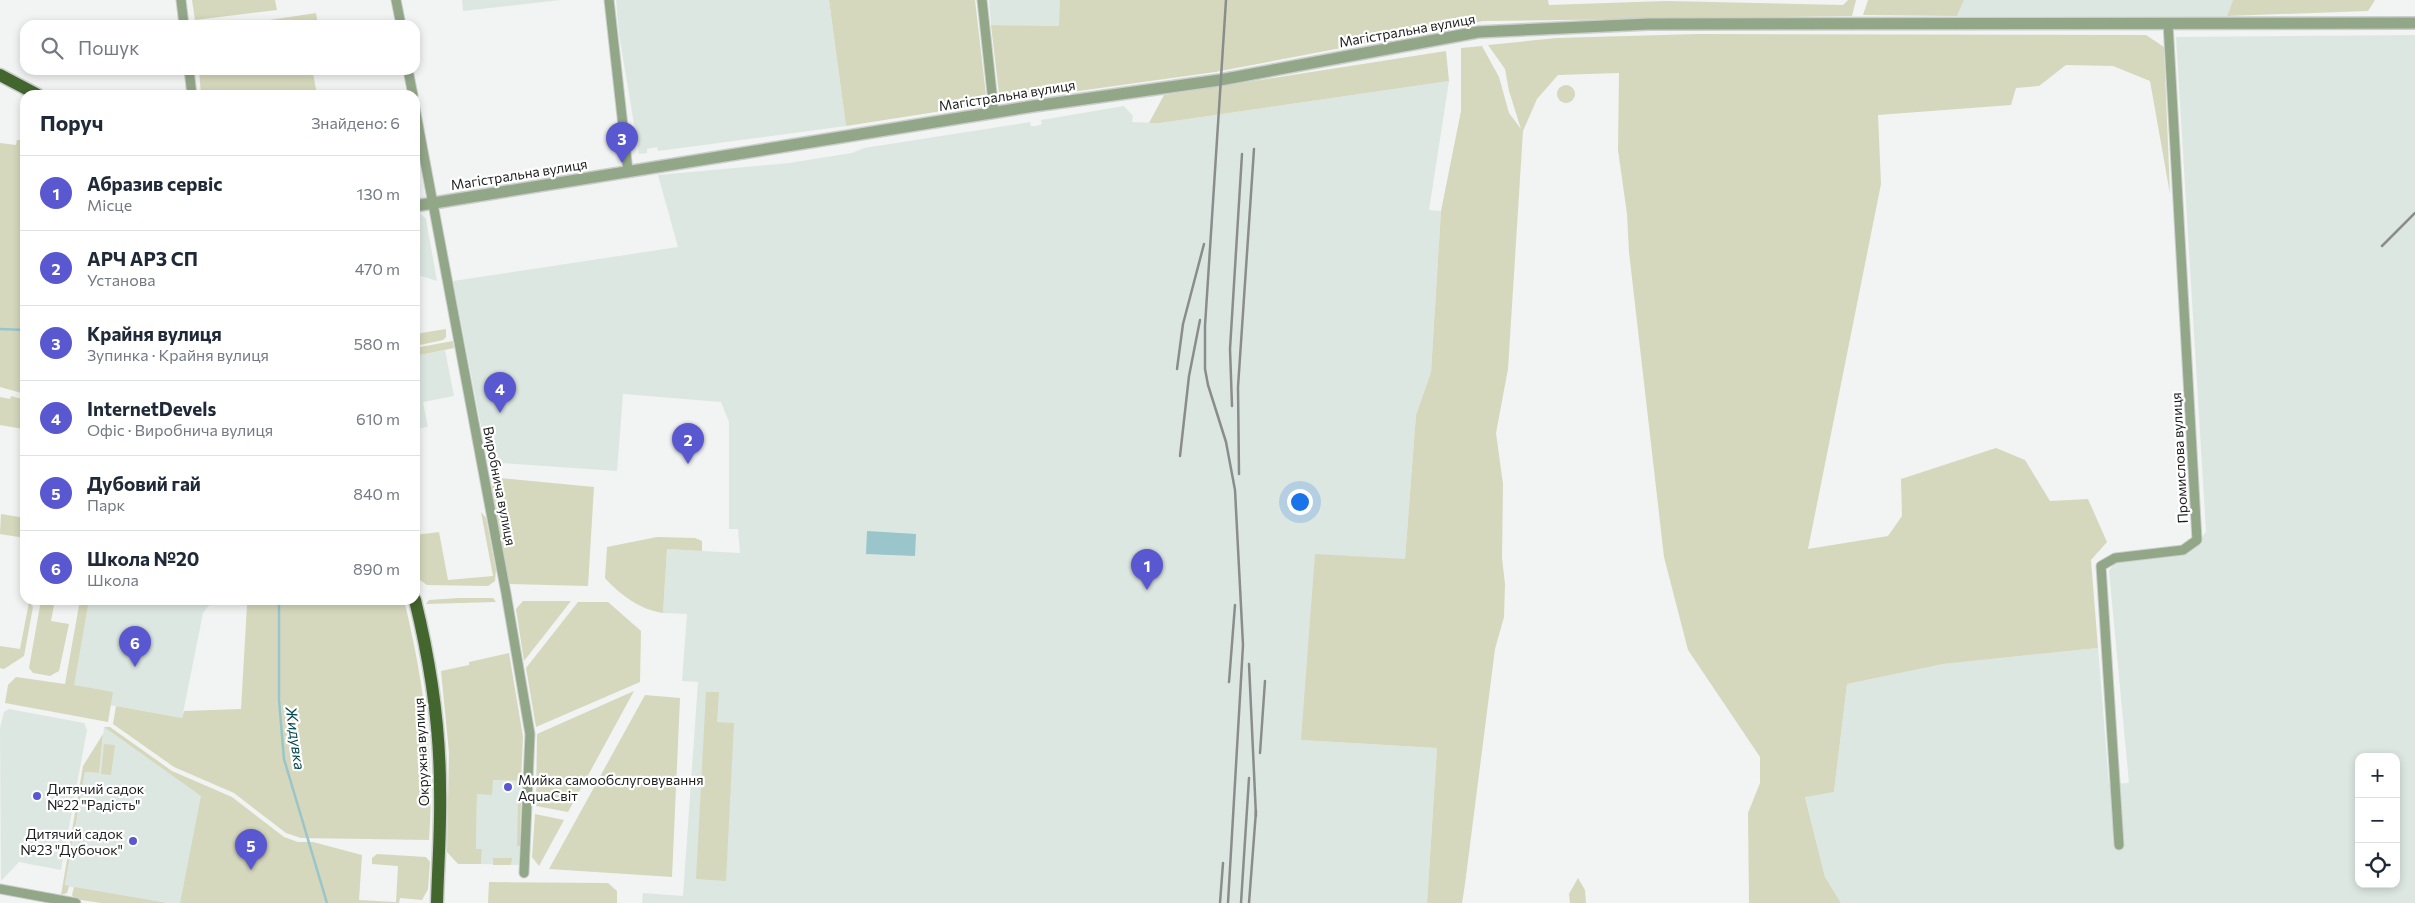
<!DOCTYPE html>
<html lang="uk">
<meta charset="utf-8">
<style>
:root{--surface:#fff;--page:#f6f6f7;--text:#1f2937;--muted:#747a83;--line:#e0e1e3;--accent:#5958d0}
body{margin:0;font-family:Commissioner,sans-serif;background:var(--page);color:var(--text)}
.controls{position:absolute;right:15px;bottom:15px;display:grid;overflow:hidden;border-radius:10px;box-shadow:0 2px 8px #0003}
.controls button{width:45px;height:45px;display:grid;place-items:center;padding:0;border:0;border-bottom:1px solid var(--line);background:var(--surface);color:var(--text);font:25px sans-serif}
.you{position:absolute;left:1299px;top:501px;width:18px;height:18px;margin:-12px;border:4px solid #fff;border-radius:50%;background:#1a73e8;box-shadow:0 0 0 8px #1a73e833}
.badge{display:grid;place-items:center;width:32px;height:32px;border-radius:50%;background:var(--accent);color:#fff;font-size:16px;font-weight:700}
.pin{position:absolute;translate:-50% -41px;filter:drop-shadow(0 1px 2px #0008)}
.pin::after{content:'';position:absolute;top:26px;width:18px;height:15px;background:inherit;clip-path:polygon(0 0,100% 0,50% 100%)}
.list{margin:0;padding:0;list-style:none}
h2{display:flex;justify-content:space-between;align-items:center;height:65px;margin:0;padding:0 20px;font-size:21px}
h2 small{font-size:16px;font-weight:400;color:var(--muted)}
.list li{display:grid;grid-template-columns:32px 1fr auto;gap:15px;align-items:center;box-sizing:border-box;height:75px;padding:0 20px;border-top:1px solid var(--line)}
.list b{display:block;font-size:19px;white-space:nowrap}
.list p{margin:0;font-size:16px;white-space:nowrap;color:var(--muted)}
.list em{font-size:16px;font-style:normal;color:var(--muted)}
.icon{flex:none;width:28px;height:28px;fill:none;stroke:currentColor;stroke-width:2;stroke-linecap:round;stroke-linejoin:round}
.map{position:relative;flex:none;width:2415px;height:903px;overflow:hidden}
.search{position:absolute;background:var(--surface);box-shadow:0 2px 8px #0003;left:20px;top:20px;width:400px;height:55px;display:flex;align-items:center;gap:12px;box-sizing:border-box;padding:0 18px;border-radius:15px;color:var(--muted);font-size:19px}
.panel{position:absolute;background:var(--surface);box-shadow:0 2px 8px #0003;left:20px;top:90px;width:400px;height:515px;border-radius:15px}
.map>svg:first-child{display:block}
</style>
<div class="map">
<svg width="2415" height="903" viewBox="0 0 2415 903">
<rect width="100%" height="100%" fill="#f1f4f2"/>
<g fill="#dde7e1" fill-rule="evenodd">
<path d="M462,0H561L463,11Z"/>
<path d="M616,0H829L846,126L658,151L657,147L647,149V153L639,154L619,34Z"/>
<path d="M989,0H1060V26L991,25Z"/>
<path d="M1964,0H2233L2227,16H1957Z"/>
<path d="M2415,35V903H1841L1825,877L1805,796L1834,792L1847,684L1942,664L2098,648L2109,784L2129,783L2109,571L2114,563L2179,555L2197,546L2206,531L2176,37ZM2359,757H2396V884H2359Z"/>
<path d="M1449,81L1429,210L1441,211L1431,372L1416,415L1405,559L1301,740L1437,748L1427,903H642L643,893L683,896L698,682L682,681L687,614L663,613L667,549L740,553L738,529H729V422L721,402L623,394L617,471L488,462L453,281L678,247L658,175L789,163L852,153L864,148L1030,122L1031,126H1036L1042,124L1041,120L1124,106L1133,116L1132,122L1160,123Z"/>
<path d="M420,213L426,219L437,281L415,274V214Z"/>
<path d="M445,350L454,396L423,402L428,427L415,429V356Z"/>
<path d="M89,600H213L203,613L182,718L71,698Z"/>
<path d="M9,709L84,723L87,730L61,870L19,862L1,881L0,728L4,712Z"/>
<path d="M104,727L202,796L180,903H168L65,886L85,772L99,773Z"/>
<path d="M492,780L521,781L519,865L481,864L482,849H476L477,794Z"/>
</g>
<g fill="#d5d8bc">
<path d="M192,0H275L277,10L195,20Z"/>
<path d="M829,0H975L987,104L846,126Z"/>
<path d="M1060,0H1548L1549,5L1666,1L1843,5L1848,0H1856L1852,16L1483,21L1215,72L1000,102L991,25L1059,26Z"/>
<path d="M1868,0H1964L1957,16L1863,15Z"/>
<path d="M2233,0H2375L2368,11L2227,16Z"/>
<path d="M316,13L318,25H236Z"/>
<path d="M1697,34L2146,35L2164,47L2170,194L2150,81L2113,66L2066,65L2039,86L2016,88L2011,105L1878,115L1881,184L1808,549L1888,536L1902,516L1901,479L1996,448L2025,460L2050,501L2088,499L2107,542L2091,560L2098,648L1943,664L1847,684L1834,792L1805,797L1825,877L1841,903H1749L1748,813L1760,783V757L1688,650L1664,557L1629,252L1627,214L1618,150L1619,73L1558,75L1537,99L1523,131L1508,369L1496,433L1503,484L1502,558L1505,584L1504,617L1495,649L1465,884L1462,903H1427L1437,748L1301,740L1315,554L1405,559L1416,415L1431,372L1441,211L1461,111V48L1482,46L1499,77L1509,113L1521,129L1509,91L1505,69L1488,45L1557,38Z"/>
<path d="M1446,51L1449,81L1160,123H1149L1164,95Z"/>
<path d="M199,70H325L326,71L313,73L317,95H201Z"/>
<circle cx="1566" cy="94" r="9"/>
<path d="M25,112V394L0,387V143L16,145L17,140H21Z"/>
<path d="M446,329V337L443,340L415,346V334Z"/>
<path d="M453,341L454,348L415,356V348Z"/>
<path d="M11,396L25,400V444L20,443L23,429L0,425V397L10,399Z"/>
<path d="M490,477L594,487L588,586L509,584Z"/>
<path d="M481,512L486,518L496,570L495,581L488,586L427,585L420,580L415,563V535L439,532L448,580L493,576Z"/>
<path d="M1,514L25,518V538L0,534Z"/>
<path d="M657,537L695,538L702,541V551L667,549L663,613C641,610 620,595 605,578L607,547Z"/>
<path d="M458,598H493L496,602L426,604L429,600Z"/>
<path d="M41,600H55L51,621L69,624L59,671L50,676L33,673L29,668Z"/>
<path d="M80,600H89L74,685L113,692L108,722L5,703L8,685L16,677L65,684Z"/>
<path d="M213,600H404C423,678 435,760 429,840L301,838L286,833L234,793L174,767L113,724L116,706L182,718L184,711L241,709L247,605Z"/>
<path d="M523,601H571L524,661L516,609Z"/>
<path d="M29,602L33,607L24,656L4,669L0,668V646L20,649Z"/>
<path d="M578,602H608L641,631L640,682L536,727L526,668Z"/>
<path d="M509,653L523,737L521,781L493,780L492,795L477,794L476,849H482L481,864H458L447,852L449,753L441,671L469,665V662Z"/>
<path d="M634,691L568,812L536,806L537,734Z"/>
<path d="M706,692H719L717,722L734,723L726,881L696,879Z"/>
<path d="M645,695L680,698L672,877L549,869Z"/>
<path d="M104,727H110L172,771L232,797L284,837L298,842H313L362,855L359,900L396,902L398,866L372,864V858L377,854L426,857L430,862L428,889L422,900L400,898L399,903H180L201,796Z"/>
<path d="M103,734L99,773L85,772L65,885L69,886L67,893L61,895L83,766Z"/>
<path d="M104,744L115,745L111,775L101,774Z"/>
<path d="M518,803H521L520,846H517Z"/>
<path d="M535,814L564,820L539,866L532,857Z"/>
<path d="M493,858H512L511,865H493Z"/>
<path d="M1578,878L1585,890L1586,903H1570L1569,894Z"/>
<path d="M489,882L608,883L617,891V903H488Z"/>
<path d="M74,887L168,903H101L75,899L72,895Z"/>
</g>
<path fill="#99c5cb" d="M867,531L916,534L915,556L866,554Z"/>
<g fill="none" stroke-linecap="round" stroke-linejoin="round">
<g stroke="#99c5cb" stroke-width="2.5">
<path d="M0,329L25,330"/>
<path d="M279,600V700L284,759L327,903"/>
</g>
<defs>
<g id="minor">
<path d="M181,0L184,25"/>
<path d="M396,0L401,25"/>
<path d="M609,0L628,171"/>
<path d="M982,0L994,112"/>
<path d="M189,70L192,95"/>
<path d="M408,70L413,95"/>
<path d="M415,108L506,593L530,734L524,873"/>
<path d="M2119,845L2101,566L2115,558L2183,550L2197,540L2168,23"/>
<path d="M0,889L76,903"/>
</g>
<path id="tertiary" d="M415,206L1034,106L1220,80L1478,32L1649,24L2415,23"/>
<g id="primary">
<path d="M0,75L38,95"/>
<path d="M415,600C430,661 440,725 440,789C441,827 438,865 437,903"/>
</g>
</defs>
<use href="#minor" stroke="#cbcecc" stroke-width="11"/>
<use href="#tertiary" stroke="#cbcecc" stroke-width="14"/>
<use href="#primary" stroke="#cbcecc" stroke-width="15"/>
<use href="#minor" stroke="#92a688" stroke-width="9"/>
<use href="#tertiary" stroke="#92a688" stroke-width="11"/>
<use href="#primary" stroke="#43652e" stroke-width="12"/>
<g stroke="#8a8d8b" stroke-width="2.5">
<path d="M1226,0L1205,326V369L1208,385L1226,442L1235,490L1243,645L1228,903"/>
<path d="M2382,246L2415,213"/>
<path d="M1177,369L1183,324L1204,244"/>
<path d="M1232,406L1230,349L1242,154"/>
<path d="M1180,456L1189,376L1200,320"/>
<path d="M1239,474L1238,387L1254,149"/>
<path d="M1249,664L1256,816"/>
<path d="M1229,682L1235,605"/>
<path d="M1260,753L1265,681"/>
<path d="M1220,903L1223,863"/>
<path d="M1241,903L1249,778"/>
<path d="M1249,903L1256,811"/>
</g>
</g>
<g fill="#5958d0" stroke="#fff" stroke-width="2">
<circle cx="508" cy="787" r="5"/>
<circle cx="37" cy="796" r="5"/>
<circle cx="133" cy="841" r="5"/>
</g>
<g text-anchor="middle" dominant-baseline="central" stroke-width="4.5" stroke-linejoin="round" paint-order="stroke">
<g font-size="14" fill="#1e1f1f" stroke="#fff">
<text transform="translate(1407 30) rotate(-10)">Магістральна вулиця</text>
<text transform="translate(1007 95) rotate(-9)">Магістральна вулиця</text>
<text transform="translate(519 174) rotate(-9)">Магістральна вулиця</text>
<text transform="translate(2179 458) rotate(-93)">Промислова вулиця</text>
<text transform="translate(500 486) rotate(79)">Виробнича вулиця</text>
<text transform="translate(421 752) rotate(-93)">Окружна вулиця</text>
</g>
<g font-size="14" fill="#1e1f1f" stroke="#fff" text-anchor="start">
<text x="518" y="779">Мийка самообслуговування<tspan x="518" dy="16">AquaСвіт</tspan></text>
<text x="47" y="788">Дитячий садок<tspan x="47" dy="16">№22 "Радість"</tspan></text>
<text x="123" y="833" text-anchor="end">Дитячий садок<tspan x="123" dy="16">№23 "Дубочок"</tspan></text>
</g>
<g font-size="15" font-style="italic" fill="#034850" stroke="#fff">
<text transform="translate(296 738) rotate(82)">Жидувка</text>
</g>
</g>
</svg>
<div class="controls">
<button>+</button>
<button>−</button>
<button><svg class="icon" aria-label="locate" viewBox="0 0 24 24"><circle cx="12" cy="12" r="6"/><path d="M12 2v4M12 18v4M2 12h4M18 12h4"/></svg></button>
</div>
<div class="you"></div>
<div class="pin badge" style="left:1147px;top:590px">1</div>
<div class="pin badge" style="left:688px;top:464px">2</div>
<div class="pin badge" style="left:622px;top:163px">3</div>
<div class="pin badge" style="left:500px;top:413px">4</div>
<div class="pin badge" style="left:251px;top:870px">5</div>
<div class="pin badge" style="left:135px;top:667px">6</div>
<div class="search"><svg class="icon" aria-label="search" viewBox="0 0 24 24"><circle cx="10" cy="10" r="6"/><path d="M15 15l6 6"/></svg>Пошук</div>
<section class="panel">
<h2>Поруч<small>Знайдено: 6</small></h2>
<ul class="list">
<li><span class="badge">1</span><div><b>Абразив сервіс</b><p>Місце</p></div><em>130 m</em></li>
<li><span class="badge">2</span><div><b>АРЧ АРЗ СП</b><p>Установа</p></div><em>470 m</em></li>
<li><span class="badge">3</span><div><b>Крайня вулиця</b><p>Зупинка · Крайня вулиця</p></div><em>580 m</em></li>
<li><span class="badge">4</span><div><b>InternetDevels</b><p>Офіс · Виробнича вулиця</p></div><em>610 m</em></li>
<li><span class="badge">5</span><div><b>Дубовий гай</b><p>Парк</p></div><em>840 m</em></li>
<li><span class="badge">6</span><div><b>Школа №20</b><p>Школа</p></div><em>890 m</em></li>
</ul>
</section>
</div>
